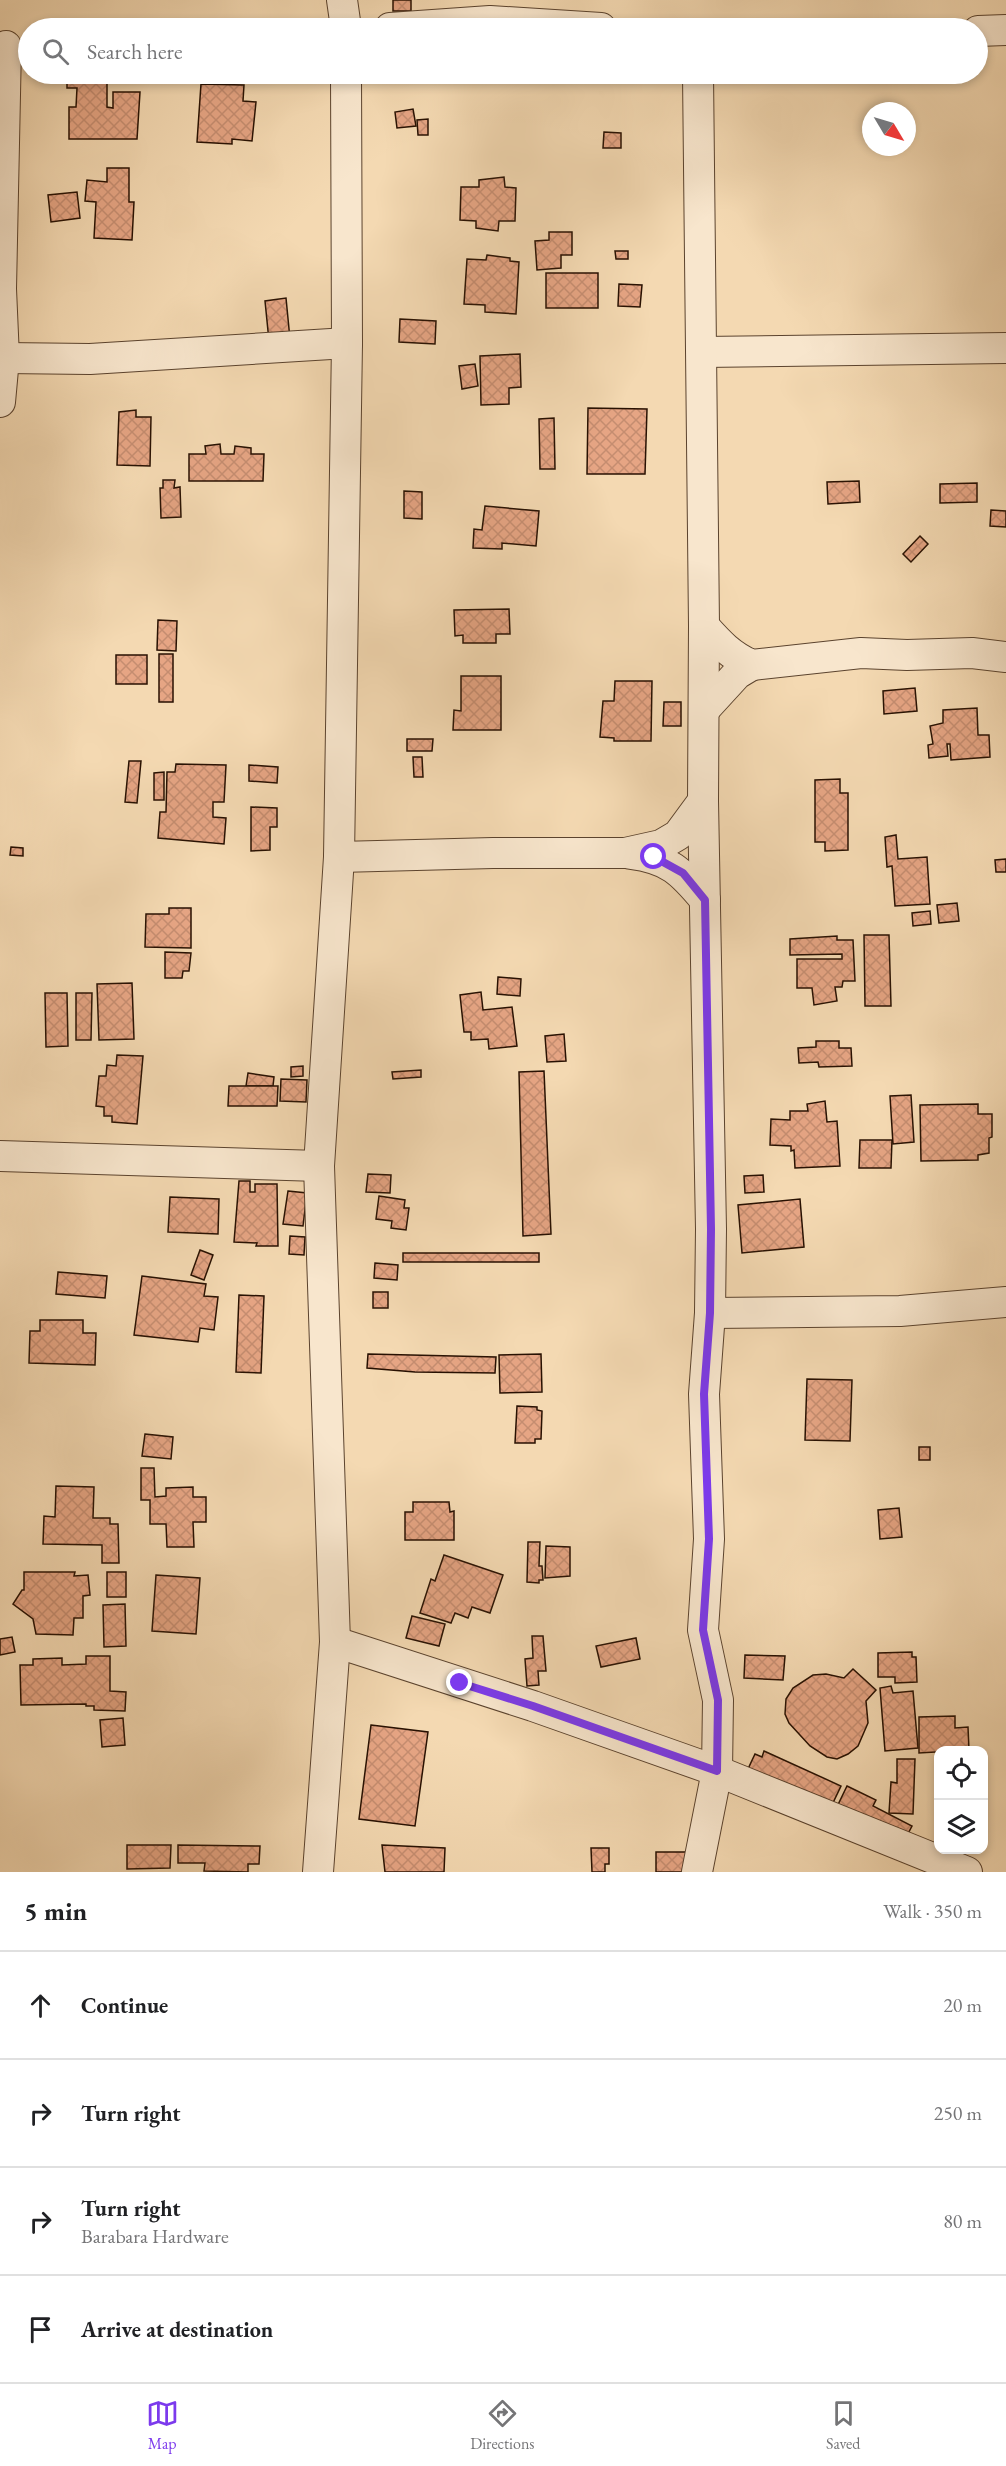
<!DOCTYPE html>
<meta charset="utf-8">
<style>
:root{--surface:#fff;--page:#f2f2f2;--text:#202124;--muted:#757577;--line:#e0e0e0;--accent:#7c3aed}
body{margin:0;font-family:"EB Garamond",serif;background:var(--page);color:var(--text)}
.controls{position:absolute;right:18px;bottom:18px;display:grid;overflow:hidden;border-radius:12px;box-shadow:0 3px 9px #0003}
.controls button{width:54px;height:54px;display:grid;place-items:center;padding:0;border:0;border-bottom:2px solid var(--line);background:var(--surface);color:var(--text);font:30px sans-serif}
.compass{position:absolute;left:862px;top:102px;width:54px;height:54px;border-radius:50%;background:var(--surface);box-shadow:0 3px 9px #0003;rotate:128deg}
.stop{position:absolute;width:18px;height:18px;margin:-14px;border:4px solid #7c3aed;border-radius:50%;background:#fff}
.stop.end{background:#7c3aed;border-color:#fff;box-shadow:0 2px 6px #0008}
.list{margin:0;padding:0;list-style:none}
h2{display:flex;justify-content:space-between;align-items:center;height:78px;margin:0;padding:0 24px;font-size:26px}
h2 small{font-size:20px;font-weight:400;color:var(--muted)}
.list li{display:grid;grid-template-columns:39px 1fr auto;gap:18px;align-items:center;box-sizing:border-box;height:108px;padding:0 24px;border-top:2px solid var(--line)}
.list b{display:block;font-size:22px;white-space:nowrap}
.list p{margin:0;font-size:20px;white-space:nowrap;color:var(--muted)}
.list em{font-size:20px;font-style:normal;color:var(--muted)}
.icon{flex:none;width:33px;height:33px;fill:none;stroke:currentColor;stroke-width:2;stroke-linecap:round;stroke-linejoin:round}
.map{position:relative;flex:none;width:1006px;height:1872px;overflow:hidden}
.search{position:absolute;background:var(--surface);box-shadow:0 3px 9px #0003;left:18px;right:18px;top:18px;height:66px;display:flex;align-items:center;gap:15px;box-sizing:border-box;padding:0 21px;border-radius:33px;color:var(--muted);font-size:22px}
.sheet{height:510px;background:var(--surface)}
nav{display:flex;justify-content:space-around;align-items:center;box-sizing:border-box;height:84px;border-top:2px solid var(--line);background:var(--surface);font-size:16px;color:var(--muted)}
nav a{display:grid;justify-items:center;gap:3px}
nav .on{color:var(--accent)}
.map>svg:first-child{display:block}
</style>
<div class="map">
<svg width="1006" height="1872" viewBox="0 0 1006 1872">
<defs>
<pattern id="building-cross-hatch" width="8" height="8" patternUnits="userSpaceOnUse" patternTransform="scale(1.5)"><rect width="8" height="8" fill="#e6a584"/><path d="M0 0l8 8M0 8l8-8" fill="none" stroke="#c58d70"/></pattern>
</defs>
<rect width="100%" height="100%" fill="#f4d9b2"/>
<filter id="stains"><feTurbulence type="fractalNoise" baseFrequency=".00333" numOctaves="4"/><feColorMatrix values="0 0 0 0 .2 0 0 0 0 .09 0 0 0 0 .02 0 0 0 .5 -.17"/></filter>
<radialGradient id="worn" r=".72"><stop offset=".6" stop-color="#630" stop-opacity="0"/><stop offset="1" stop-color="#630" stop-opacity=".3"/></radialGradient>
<g fill="url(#building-cross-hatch)" stroke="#281102" stroke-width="1.5">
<rect x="393" y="0" width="18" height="11"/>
<path d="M67,77L104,79V81H107V107L113,108V92H140L137,139H69V107H76L77,88H67Z"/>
<path d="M201,84L244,85L243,101L256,102L252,141L232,139V144L197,142Z"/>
<path d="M413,109L416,126L397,128L395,112Z"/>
<path d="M428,119V135H418L417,120Z"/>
<path d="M604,132L621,133V148H603Z"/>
<path d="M107,168H129V202H134L132,240L94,238L96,202L85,201L87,180L107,182Z"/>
<path d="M504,177L505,187L516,188L515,221H499L498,231L476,228V221L460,220L461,187H479V180Z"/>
<path d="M77,192L80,218L51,222L48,195Z"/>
<path d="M549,232H572V255H561V268L537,270L535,241L549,240Z"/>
<path d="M615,251H628V259H616Z"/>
<path d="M487,255L510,258V261L519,262L516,314L485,312V305L464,304L467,259L486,260Z"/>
<rect x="546" y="273" width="52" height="35"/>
<path d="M619,284L642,285L640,307L618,306Z"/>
<path d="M286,298L290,339L269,341L265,301Z"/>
<path d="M400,319L436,321L435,344L399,342Z"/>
<path d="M520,354L521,387L509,388V404L481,405L480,356Z"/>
<path d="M475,364L478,386L462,389L459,366Z"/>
<path d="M588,408L647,409L645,474H587Z"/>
<path d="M136,410V417H151L150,466L117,465L119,412Z"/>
<path d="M554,418L555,469H540L539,419Z"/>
<path d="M220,444L221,454H234L235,446L251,448V454H264L263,481H189V454H206L205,446Z"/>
<path d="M163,480H175L174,488L180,487L181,517L161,518L160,488H163Z"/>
<path d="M859,481L860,502L828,504L827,482Z"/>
<path d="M977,483V502L940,503V484Z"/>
<path d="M404,491L422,492V519L404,518Z"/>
<path d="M485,506L539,511L536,546L502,543V549L473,548L474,529L482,530Z"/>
<path d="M991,510L1006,511V527L990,526Z"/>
<path d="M920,536L928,544L911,562L903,554Z"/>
<path d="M509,609L510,634H496V643H463V635L455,636L454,610Z"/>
<path d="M158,620L177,621L176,651L157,650Z"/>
<rect x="159" y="654" width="14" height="48"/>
<rect x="116" y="655" width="31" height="29"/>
<path d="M461,676H501V730H453L454,710L461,711Z"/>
<path d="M615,681H652L651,741H614V738L600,737L603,701H614Z"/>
<path d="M915,688L917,711L884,714L883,691Z"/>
<path d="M664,702H681V726H663Z"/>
<path d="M977,708L978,735H989L990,757L951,760L950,744H947L948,756L929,758L928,745L933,744L930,726L943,723V710Z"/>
<path d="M407,739H433L432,751H407Z"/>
<path d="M413,757H422L423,777H414Z"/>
<path d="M129,761H141L137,803L125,802Z"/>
<path d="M176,764L226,765L224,802H213V817L226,818L224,844L158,838L160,812H166L167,772H175Z"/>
<path d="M249,765L278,767L277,783L249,781Z"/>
<path d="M164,772V800H154V773Z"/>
<path d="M840,779V793H848V850L825,851V842H815V780Z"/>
<path d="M251,807L277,808V827H270V850L251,851Z"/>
<path d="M896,835L898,859L927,857L930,904L895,906L892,866L887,867L885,837Z"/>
<path d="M11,847L23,848V856L10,855Z"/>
<path d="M1006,859V872H996L995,860Z"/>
<path d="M957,903L959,921L939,923L937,905Z"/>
<path d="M169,908H191V948L145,947L146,914H169Z"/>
<path d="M930,911L931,924L913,926L912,913Z"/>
<path d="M864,935H889L891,1006H865Z"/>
<path d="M837,936V940H853L855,981H843L842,987H835L837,1001L814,1005L812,988H797V959H842V954L790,955V939Z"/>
<path d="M165,952L191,953L189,971H183L182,978H165Z"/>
<path d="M498,977L521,979L520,996L497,994Z"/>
<path d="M132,983L134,1039L99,1040L97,984Z"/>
<path d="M481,992L483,1010L512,1007L517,1046L489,1049L488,1039L471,1040V1032H464L460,995Z"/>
<path d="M45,993H67L68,1046L46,1047Z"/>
<path d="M76,993H92L91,1040H76Z"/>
<path d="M564,1034L566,1061L547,1062L545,1036Z"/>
<path d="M816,1041H839V1048H851L852,1066L819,1067L818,1062L799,1063L798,1048L816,1047Z"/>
<path d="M117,1055L143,1056L137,1124L112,1122V1116H104V1107L96,1106L99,1076H106L107,1065L116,1066Z"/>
<path d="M303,1066V1076L291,1077V1067Z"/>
<path d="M421,1070V1077L393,1079L392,1072Z"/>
<path d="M544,1071L551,1234L523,1236L519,1072Z"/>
<path d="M248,1073L274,1077L273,1086H246Z"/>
<path d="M281,1079L307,1080L306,1102L280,1101Z"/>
<path d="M229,1086H278L277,1106H228Z"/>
<path d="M911,1095L914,1142L893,1144L890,1096Z"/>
<path d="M825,1101L827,1122L837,1121L840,1166L795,1168L794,1150L791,1151V1146L770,1145L771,1119L790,1120V1111H808L807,1104Z"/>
<path d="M978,1104V1114H992V1137L989,1138V1153L978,1155V1160L921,1161L920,1105Z"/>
<path d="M860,1140H892L891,1168H859Z"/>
<path d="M368,1174L391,1175L390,1193L366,1192Z"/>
<path d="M763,1175L764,1192L745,1193L744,1176Z"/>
<path d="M239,1181H250V1192H255V1184H277L278,1246H256L257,1243L234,1242Z"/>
<path d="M288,1191L307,1193L303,1226L283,1224Z"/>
<path d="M379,1196L405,1200L404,1208H409L406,1230L391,1228L392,1221L376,1219Z"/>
<path d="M170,1197L219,1199L218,1234L168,1232Z"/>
<path d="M800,1199L804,1247L742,1253L738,1205Z"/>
<path d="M290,1236L305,1237L304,1255L289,1254Z"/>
<path d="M200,1250L213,1255L204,1280L191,1275Z"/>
<rect x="403" y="1253" width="136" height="9"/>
<path d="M375,1263L398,1265L397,1280L374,1278Z"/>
<path d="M58,1272L107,1276L105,1298L56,1294Z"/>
<path d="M142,1276L206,1284L204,1296L218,1297L214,1330L200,1328L198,1342L134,1335Z"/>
<rect x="373" y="1292" width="15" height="16"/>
<path d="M239,1295L264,1296L261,1373L236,1372Z"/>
<path d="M40,1320H83V1333H96L95,1365L29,1363L30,1331H40Z"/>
<path d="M368,1354L496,1357L495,1373L415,1372L367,1368Z"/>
<path d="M541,1354L542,1392L500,1393L499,1355Z"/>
<path d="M807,1379L852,1380L850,1441L805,1440Z"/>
<path d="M517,1406L537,1407V1410L542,1411L541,1439H535V1443H515Z"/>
<path d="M145,1434L173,1437L171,1459L142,1456Z"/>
<rect x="919" y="1447" width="11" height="13"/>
<path d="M141,1468H154L155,1497L166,1496V1488L193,1487V1497H206V1522H193L194,1547H167L166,1524H150V1500H141Z"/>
<path d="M56,1486L94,1487L93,1518H110V1524H118L119,1563H102V1545L43,1544L44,1516L55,1517Z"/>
<path d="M413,1502H449L450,1512L454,1511V1540H405V1512H413Z"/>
<path d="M899,1508L902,1537L880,1539L878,1510Z"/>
<path d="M528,1542H540L539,1566H542L543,1580H539V1583L527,1582Z"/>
<path d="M546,1546L570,1547V1576L545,1578Z"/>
<path d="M444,1555L503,1575L490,1613L472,1607L468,1618L455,1613L451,1623L420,1613L431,1579L435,1581Z"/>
<path d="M24,1572H75L74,1576L88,1575L90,1595L83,1596V1618H74L73,1635L36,1634L33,1619L13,1604L22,1590H24Z"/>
<rect x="107" y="1572" width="19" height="25"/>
<path d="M156,1575L200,1578L196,1634L152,1631Z"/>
<path d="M125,1604L126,1646L104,1647L103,1605Z"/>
<path d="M412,1616L445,1624L439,1646L406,1638Z"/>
<path d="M532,1636H543L546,1671H538L539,1685L527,1686L525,1659L533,1658Z"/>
<path d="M12,1637L15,1652L0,1655V1639Z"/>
<path d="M636,1638L640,1659L601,1667L596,1646Z"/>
<path d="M912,1652V1657H916L917,1682L895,1683V1677H878V1653Z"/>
<path d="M745,1655L785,1656L783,1680L744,1678Z"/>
<path d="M86,1656H110V1691L126,1692L125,1711L94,1710V1706H86V1704L21,1705L20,1665H33V1659L62,1658V1665L86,1664Z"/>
<path d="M853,1669L876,1690L866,1701L868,1723L858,1746L848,1754L837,1759L827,1757L810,1746L789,1723L785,1714L786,1699L793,1688L813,1675L826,1674L844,1678Z"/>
<path d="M891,1686L893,1693L913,1691L918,1748L885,1751L880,1688Z"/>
<path d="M955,1716V1728L968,1727L969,1750L919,1753V1717Z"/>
<path d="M123,1718L125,1745L102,1747L100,1720Z"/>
<path d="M371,1725L428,1732L415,1826L359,1819Z"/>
<path d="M764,1751L841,1786L830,1809L748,1769L755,1754L762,1757Z"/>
<path d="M897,1759H915L913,1814L889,1813L891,1782L897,1783Z"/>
<path d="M847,1786L876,1800L873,1806L912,1826L903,1843L835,1811Z"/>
<path d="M127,1845H171L170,1868L127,1869Z"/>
<path d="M178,1845L260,1846L259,1864H248V1872L204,1871L205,1863H178Z"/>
<path d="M382,1845L445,1848L444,1872H385Z"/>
<path d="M591,1848H609V1864H605V1872H592Z"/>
<path d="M656,1852H686L687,1872H656Z"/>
</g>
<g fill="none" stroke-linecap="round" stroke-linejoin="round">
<defs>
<g id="minor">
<path d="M342,0L346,28"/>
<path d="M390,28L490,21L601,28"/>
<path d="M978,31L1006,30"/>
<path d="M702,352L1006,348"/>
<path d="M4,358L90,359L347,343"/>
<path d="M0,402L4,358L1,289L6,46"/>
<path d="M704,626C719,643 731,656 752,665L861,653L907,655L972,653L1006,657"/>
<path d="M704,710L737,674L752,665"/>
<path d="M631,854C669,859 681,871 705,900"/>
<path d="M339,857L493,853H625L661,845L678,835L703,801"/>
<path d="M0,1156L319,1166"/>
<path d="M710,1313L900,1311L1006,1302"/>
<path d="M335,1642L533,1706L717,1771L967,1872"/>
<path d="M318,1872L335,1642L319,1166L339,857L347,343L346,74"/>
<path d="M697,1872L717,1771L718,1700L703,1630L709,1539L704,1394L710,1313L711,1229L703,801L704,626L698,74"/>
</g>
</defs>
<use href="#minor" stroke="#5b432e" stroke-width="32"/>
<use href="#minor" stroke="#f8e6cd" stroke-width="30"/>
</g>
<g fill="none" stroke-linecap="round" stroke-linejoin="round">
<path stroke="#7c3aed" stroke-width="8" d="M460,1683L533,1706L717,1771L718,1700L703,1630L709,1539L704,1394L710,1313L711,1229L705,900L683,873L654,857"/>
</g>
<rect width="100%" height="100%" filter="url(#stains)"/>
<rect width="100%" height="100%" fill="url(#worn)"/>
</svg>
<div class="controls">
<button><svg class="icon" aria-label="locate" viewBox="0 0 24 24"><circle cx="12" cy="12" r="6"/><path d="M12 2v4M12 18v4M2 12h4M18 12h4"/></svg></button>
<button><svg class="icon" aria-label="layers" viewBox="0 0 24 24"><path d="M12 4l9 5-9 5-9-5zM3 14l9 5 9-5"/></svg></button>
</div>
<svg class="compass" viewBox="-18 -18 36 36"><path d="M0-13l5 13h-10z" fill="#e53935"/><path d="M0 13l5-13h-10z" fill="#757577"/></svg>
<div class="stop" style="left:654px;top:857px"></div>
<div class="stop end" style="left:460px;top:1683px"></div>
<div class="search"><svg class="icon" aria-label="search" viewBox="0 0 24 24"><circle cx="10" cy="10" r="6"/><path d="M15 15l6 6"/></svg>Search here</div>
</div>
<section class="sheet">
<h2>5 min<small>Walk · 350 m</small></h2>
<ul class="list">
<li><svg class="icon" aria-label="ahead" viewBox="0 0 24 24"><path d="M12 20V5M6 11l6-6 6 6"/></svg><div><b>Continue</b></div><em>20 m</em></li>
<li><svg class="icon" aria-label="right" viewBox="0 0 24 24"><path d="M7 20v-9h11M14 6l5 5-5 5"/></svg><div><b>Turn right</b></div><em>250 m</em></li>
<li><svg class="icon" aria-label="right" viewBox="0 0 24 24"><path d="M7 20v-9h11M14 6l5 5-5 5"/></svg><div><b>Turn right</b><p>Barabara Hardware</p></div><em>80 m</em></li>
<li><svg class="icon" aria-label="arrive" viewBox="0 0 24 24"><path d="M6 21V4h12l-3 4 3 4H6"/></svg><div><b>Arrive at destination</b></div></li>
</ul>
</section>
<nav>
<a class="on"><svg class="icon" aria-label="map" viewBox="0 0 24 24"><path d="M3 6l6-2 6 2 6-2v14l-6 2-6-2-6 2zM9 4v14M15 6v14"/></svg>Map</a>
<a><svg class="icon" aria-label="directions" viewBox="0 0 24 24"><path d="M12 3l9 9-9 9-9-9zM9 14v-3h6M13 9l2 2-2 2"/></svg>Directions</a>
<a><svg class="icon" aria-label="saved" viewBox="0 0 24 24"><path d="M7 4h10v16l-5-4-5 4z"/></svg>Saved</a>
</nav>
